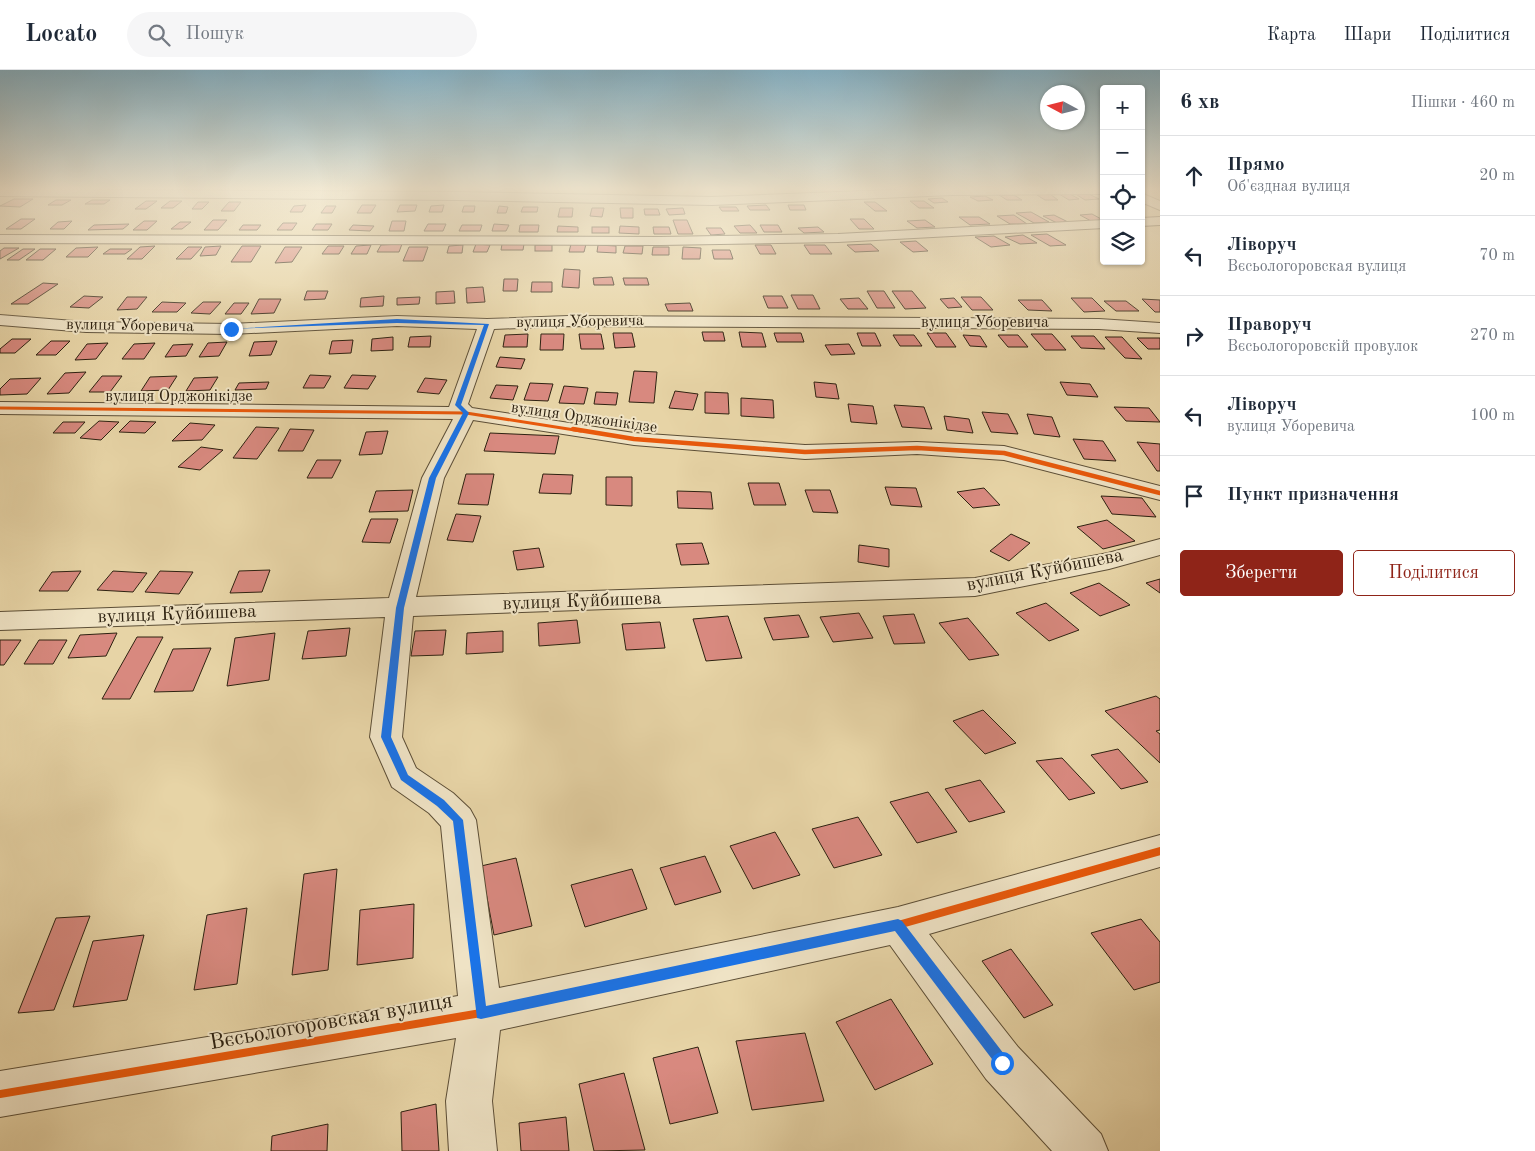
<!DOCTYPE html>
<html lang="uk">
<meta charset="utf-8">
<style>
:root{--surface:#fff;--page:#f6f6f7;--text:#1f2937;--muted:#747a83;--line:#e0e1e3;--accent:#8f2418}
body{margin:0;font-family:"Old Standard TT",serif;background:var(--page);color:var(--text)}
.controls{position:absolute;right:15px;top:15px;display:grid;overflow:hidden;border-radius:5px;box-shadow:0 1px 4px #0004}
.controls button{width:45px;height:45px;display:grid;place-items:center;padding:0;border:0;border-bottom:1px solid var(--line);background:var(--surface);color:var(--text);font:25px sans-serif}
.compass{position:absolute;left:1040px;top:15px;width:45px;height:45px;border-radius:50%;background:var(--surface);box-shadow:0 1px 4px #0004;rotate:277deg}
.stop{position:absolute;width:15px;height:15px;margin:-11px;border:4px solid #1a73e8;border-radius:50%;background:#fff}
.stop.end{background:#1a73e8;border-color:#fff;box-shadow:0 1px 5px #0008}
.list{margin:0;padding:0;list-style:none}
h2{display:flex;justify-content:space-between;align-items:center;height:65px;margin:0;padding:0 20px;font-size:21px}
h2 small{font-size:16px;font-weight:400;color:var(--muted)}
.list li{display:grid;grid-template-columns:32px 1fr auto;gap:15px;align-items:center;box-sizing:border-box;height:80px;padding:0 20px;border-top:1px solid var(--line)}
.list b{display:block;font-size:19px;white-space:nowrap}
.list p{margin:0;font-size:16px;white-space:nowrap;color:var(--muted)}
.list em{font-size:16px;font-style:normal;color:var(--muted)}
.actions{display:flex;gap:10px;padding:15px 20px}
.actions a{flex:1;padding:11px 0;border:1px solid var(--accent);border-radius:5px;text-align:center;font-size:18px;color:var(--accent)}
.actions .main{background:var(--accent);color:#fff}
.icon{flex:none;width:28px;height:28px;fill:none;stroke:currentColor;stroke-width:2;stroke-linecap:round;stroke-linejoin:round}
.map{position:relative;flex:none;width:1160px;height:1081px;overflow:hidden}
header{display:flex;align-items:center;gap:30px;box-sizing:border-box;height:70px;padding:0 25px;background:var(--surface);border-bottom:1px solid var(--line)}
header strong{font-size:24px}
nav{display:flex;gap:28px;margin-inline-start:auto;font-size:18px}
.search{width:350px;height:45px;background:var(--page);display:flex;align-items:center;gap:12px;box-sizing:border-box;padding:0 18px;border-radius:28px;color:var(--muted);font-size:19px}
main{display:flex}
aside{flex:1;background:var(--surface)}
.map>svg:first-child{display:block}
</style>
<header>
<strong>Locato</strong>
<div class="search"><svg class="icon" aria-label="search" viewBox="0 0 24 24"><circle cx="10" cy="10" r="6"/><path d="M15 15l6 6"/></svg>Пошук</div>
<nav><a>Карта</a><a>Шари</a><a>Поділитися</a></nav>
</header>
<main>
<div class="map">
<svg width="1160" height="1081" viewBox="0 0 1160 1081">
<rect width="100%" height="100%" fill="#e7d4a6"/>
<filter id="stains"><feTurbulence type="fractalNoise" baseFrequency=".004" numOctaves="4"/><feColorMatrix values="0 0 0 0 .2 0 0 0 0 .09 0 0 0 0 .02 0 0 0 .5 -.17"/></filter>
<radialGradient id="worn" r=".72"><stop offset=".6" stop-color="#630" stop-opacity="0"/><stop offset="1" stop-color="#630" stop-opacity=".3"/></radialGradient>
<g fill="#d8897f" stroke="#2e2211">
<path d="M1074,123H1087L1099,129L1085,130Z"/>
<path d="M1050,124L1058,130H1045L1037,125Z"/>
<path d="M1059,124H1070L1079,129L1069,130Z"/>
<path d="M999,125H1014L1022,130H1007Z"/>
<path d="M985,126L993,130L978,131L970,127Z"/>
<path d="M942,128L948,132L934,133L928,129Z"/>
<path d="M14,129H33L20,137L0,136Z"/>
<path d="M56,130H71L62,135H48Z"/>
<path d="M92,130H110L104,134H85Z"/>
<path d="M146,131H157L146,139H135Z"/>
<path d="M170,131H182L173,138H161Z"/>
<path d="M910,131H924L934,138H919Z"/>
<path d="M198,132H209L202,139H192Z"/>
<path d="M229,132H241L234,141H221Z"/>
<path d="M864,132H875L887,141H875Z"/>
<path d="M306,135L302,142H290L294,136Z"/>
<path d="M362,135H376L371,143H357Z"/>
<path d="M400,135H417L415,141L397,142Z"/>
<path d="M444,135L442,142H429L431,136Z"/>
<path d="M766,135L770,140H750L747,136Z"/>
<path d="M788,135H804L806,140H790Z"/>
<path d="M326,136H336L332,143H321Z"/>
<path d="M464,136H475L474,142H462Z"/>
<path d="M499,136L508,137L506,143H497Z"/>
<path d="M523,137H538L537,142H521Z"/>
<path d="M719,137H736L739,141H722Z"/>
<path d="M560,138H573L572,147H558Z"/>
<path d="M592,138H604L602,147L590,146Z"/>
<path d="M620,138H633V148H621Z"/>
<path d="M683,138L685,144L669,145L666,139Z"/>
<path d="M644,139H658L660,145H645Z"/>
<path d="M1031,142L1049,152L1034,153L1016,143Z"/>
<path d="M1092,144L1103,150L1091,151L1080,145Z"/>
<path d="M1014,145L1027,154H1010L997,146Z"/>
<path d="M1054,145L1068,152L1057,153L1043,146Z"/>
<path d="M959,147H979L990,154L970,155Z"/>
<path d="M21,149H35L21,159H6Z"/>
<path d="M850,149H864L874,159H859Z"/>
<path d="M213,150H227L218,160H204Z"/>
<path d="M673,150H687L693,164H678Z"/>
<path d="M925,150L935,157L917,158L907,151Z"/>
<path d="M72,151L64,159H50L58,152Z"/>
<path d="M144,151H157L147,160H133Z"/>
<path d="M392,151H406L404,161H389Z"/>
<path d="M180,152H191L182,159H171Z"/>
<path d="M283,153H297L292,160H277Z"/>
<path d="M129,154L123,159L88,160L94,155Z"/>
<path d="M316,154H332L328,160H312Z"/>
<path d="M428,154H446L443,161H424Z"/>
<path d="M494,154L509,155L506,161H492Z"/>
<path d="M243,155H261L257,160H239Z"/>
<path d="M353,155L374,156L370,161L349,160Z"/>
<path d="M462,155H482L480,161H459Z"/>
<path d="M520,155H539L538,162H519Z"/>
<path d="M750,155L757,163H740L734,156Z"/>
<path d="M760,155H778L782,162H764Z"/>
<path d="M558,156L578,157V162H557Z"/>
<path d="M620,156L639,157V164L619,163Z"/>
<rect x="592" y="157" width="17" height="6"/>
<path d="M653,157H669L671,164H654Z"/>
<path d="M818,157L824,162L804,163L798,158Z"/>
<path d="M706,158H721L725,164L711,165Z"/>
<path d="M1047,164L1066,175L1050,176L1031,165Z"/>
<path d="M1023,165L1037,173L1020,174L1005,167Z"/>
<path d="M994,166L1010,175L991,177L975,167Z"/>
<path d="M916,171L928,181L913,182L900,172Z"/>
<path d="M402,174L399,182H377L381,175Z"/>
<path d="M476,174L490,175L487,182H473Z"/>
<path d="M502,174H524L523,180H501Z"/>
<path d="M571,174H586L584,182H569Z"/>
<path d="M871,174L879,181L855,182L847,175Z"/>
<path d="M371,175L367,184H351L356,176Z"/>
<path d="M463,175L462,183H447L449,176Z"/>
<rect x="535" y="175" width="17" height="6"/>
<path d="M598,175L616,176V183L597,182Z"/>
<path d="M755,175H771L776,184H760Z"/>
<path d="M804,175H825L832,184H810Z"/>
<path d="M155,176L142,189H127L140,177Z"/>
<path d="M221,176L216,185L200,186L205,177Z"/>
<path d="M242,176H261L251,192H231Z"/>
<path d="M328,176H344L339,184H322Z"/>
<path d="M625,176H643L642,184L623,183Z"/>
<path d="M98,177L88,187H66L76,178Z"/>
<path d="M188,177H202L191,189H176Z"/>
<path d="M285,177H302L292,192L275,193Z"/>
<path d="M409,177H428L423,191H403Z"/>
<path d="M653,177H669V185H652Z"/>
<path d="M683,177L701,178L700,189H682Z"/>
<path d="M4,178H19L0,189V181Z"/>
<path d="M23,179H35L19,190H7Z"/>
<path d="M40,179H56L43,190H26Z"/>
<path d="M110,179H132L125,184H103Z"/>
<path d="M712,180H730L733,189H714Z"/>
<path d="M564,199L580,200L579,218L562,217Z"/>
<path d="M612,207L614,215H594L593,208Z"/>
<path d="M623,208H647L649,215H625Z"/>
<path d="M504,209H518L517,221H503Z"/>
<path d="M532,212H552V222H531Z"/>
<path d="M43,213L58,214L28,234H11Z"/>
<path d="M483,217L485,232L467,233L466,218Z"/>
<path d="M307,221H328L325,229L304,230Z"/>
<path d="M454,221L455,233L436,234V222Z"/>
<path d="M867,221H884L895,238H877Z"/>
<path d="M892,221H912L926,238L905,239Z"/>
<path d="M791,225H813L820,239H798Z"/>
<path d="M84,226L103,227L89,238L70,237Z"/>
<path d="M384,226L383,236L360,237L361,228Z"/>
<path d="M763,226H782L788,238H768Z"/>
<path d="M127,227H147L137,239L117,240Z"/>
<path d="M420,227L419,234L397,235V228Z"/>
<path d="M961,227H981L993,240H972Z"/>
<path d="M859,228L868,239H848L840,229Z"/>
<path d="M954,228L962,237L948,238L940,229Z"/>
<path d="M1071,228H1092L1105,241L1084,242Z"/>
<path d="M259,229H281L274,243L251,244Z"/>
<path d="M1142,229L1160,230V242H1155Z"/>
<path d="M1018,230H1042L1052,241L1028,240Z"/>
<path d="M1104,231H1126L1139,241H1116Z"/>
<path d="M162,232L186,233L177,242H152Z"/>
<path d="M203,232H221L210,244L191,243Z"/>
<path d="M234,233H249L241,244H225Z"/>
<path d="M690,233L693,241H668L665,234Z"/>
<path d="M702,262H723L725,271H704Z"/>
<path d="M739,262L762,263L766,277H742Z"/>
<path d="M613,263H632L635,277L615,278Z"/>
<path d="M774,263H801L804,272H777Z"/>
<path d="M857,263H875L881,276H862Z"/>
<path d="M927,263H946L956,277H936Z"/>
<path d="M528,264L527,277H503L505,265Z"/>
<path d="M541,264H564L563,280H540Z"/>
<path d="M579,264H601L604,279H581Z"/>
<path d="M1031,264H1052L1066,280H1045Z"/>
<path d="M893,265H914L922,276H900Z"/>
<path d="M963,265L980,266L987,277L970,276Z"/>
<path d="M998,265H1018L1028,277H1008Z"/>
<path d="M431,266L430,277H408L410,267Z"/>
<path d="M1071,266H1094L1105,279L1081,278Z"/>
<path d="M393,267V280L371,281L372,269Z"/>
<path d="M1105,267H1122L1142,289L1125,288Z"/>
<path d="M1137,268H1160V279H1148Z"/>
<path d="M12,269H31L15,283H0V279Z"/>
<path d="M353,270L351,283L329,284L332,271Z"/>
<path d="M51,271H70L56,285H36Z"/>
<path d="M277,271L271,285L249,286L254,272Z"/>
<path d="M227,272L219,286L199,287L208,273Z"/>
<path d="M108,273L96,289L75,290L87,274Z"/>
<path d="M155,273L144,289H122L134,274Z"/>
<path d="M193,274L186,286L165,287L173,275Z"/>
<path d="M849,274L855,284L831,285L825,275Z"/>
<path d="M500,287L525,289L521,299L496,297Z"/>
<path d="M634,301L657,302L654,333L629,332Z"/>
<path d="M86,302L69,323L47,324L65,303Z"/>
<path d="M310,305L331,306L324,318H303Z"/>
<path d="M352,305L376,306L368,319L344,318Z"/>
<path d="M102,306H122L110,322H89Z"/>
<path d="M177,306L168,320L141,321L150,307Z"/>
<path d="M218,307L210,320L186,321L194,308Z"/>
<path d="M41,308L27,324L0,325V319L10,309Z"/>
<path d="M425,308L447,310L439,324L417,322Z"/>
<path d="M269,312L266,319L235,320L239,313Z"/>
<path d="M814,312L836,314L839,329L816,327Z"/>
<path d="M1060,312L1090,314L1098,327L1067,325Z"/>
<path d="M530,313L553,314L548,331L524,330Z"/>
<path d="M496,315L518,316L513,330L490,328Z"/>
<path d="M564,316L588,318L584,334L559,333Z"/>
<path d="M675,321L698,324L693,340L669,338Z"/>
<path d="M596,322L618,323L616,335L594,334Z"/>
<path d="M705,322L728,323L729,344L705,343Z"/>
<path d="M741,328L773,330L774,348L741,346Z"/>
<path d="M848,334L873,336L877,354L851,352Z"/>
<path d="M894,335L924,337L932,359L902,357Z"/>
<path d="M1114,337L1149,338L1160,352L1126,351Z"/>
<path d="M982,342L1008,344L1018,364L991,362Z"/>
<path d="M1027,344L1052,347L1060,367L1034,364Z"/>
<path d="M944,346L969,349L973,363L947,360Z"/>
<path d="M99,351L119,352L101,370L80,368Z"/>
<path d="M130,351L156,352L145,363L119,362Z"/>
<path d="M63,352H85L75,363H53Z"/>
<path d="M190,353L215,355L202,370L172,371Z"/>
<path d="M256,357L279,358L257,389L233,388Z"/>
<path d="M290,359L314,360L303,381H278Z"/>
<path d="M388,361L382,384L359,385L366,362Z"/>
<path d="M490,363L559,366L555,384L484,381Z"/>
<path d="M1073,369L1103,371L1116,391L1084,389Z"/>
<path d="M1137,372L1160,374V401H1157Z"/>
<path d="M201,377L223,380L200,400L178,397Z"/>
<path d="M317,390H341L332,408H307Z"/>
<path d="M466,404H494L488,435L458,434Z"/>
<path d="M543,404L573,405L571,424L539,423Z"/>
<path d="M606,407H632V436L606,435Z"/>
<path d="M748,413H779L786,435H754Z"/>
<path d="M885,417L916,418L922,437L891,435Z"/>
<path d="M984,418L1000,435L973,438L957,422Z"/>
<path d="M413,420L408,441L369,442L376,421Z"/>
<path d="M805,420H830L838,443L813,442Z"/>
<path d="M677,421L711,422L713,439L678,438Z"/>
<path d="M1101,426L1142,428L1156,447L1112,444Z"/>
<path d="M456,444L481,446L473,472L447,470Z"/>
<path d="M371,449H398L390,473L362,472Z"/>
<path d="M1107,450L1135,471L1103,479L1077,457Z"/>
<path d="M1011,464L1030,473L1009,491L990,481Z"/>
<path d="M702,473L709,494L681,495L676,474Z"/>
<path d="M859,475L889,479V497L858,492Z"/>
<path d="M539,478L544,497L517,500L513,481Z"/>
<path d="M270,500L262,522L230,523L239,501Z"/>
<path d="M81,501L68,521H39L52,502Z"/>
<path d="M113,501L147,503L133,522L97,520Z"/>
<path d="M160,501L193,502L179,524L145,522Z"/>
<path d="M1160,509V523L1146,513Z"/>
<path d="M1099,513L1130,535L1100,546L1070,523Z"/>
<path d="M1046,533L1079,560L1049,571L1016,543Z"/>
<path d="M859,543L873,568L833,572L820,547Z"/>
<path d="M914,544L925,573L894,574L883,546Z"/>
<path d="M799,545L809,567L773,570L764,548Z"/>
<path d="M728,546L742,588L706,591L693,549Z"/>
<path d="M968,548L999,585L969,590L939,553Z"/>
<path d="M577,550L580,573L539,576L538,553Z"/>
<path d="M660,552L665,578L626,580L622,554Z"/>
<path d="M350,558L346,586L302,589L308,561Z"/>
<path d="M446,560L443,585L411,586L415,561Z"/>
<path d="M503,561V582L466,584L467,563Z"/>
<path d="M117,563L106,586L68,588L80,565Z"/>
<path d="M275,563L269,610L227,616L235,568Z"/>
<path d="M137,567H163L130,629H102Z"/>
<path d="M0,570H21L4,595H0Z"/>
<path d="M39,570H67L53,594H24Z"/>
<path d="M211,578L193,621L154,622L173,579Z"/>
<path d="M1156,626L1160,629V660L1156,661L1160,664V693L1105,641Z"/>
<path d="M983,640L1016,673L985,684L953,651Z"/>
<path d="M1118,679L1148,712L1121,719L1091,685Z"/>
<path d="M1062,688L1095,723L1069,730L1036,691Z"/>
<path d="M980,710L1005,742L969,752L945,719Z"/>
<path d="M928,722L957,762L917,773L890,732Z"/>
<path d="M858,747L882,785L834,798L812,759Z"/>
<path d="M775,762L800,805L753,819L730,776Z"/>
<path d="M705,786L721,822L675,835L660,798Z"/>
<path d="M516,788L532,856L494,865L481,796Z"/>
<path d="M337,799L328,900L292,905L304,804Z"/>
<path d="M632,799L647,839L585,857L571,815Z"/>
<path d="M414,834L413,888L357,895L360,840Z"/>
<path d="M247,838L237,914L194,920L207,845Z"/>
<path d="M90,846L54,940L18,943L56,848Z"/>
<path d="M1141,849L1160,872V912L1134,920L1091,863Z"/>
<path d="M144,865L127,930L73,937L93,871Z"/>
<path d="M1011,879L1053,935L1024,948L982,891Z"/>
<path d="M891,929L933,994L875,1020L836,952Z"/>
<path d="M805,963L824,1031L752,1040L736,971Z"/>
<path d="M698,977L718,1043L670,1054L653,988Z"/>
<path d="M624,1003L645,1080L594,1081L579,1014Z"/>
<path d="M436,1034L439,1081H402L401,1042Z"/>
<path d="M566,1047L569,1081H521L519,1053Z"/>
<path d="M328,1054L327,1081H271L272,1066Z"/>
</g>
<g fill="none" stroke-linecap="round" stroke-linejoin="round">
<defs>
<g id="minor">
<path d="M913,119H1104V124L952,125L712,135L457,130L0,126V120L3,119L457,122L712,127Z"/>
<path d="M1141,123L1160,131V140L1141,132Z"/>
<path d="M1160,147V155L1141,156V148Z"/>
<path d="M1104,150V158L838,172L660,175L0,173V165L660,167L838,164Z"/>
<path d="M0,245L86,252L231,254L397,246L487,249L568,246L1099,249L1160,253V263L1099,259L568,256L494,259L468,334L472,338L634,363L805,375L917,372L1004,376L1160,416V430L1004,390L917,384L805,389L634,375L473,350L444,408L416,527L975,508L1108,483L1160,469V485L1109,499L975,526L413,546L402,667L416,698L453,723L470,739L476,750L499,918L898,837L1160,765V797L929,864L1018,977L1101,1064L1108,1081H1052L986,1009L890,875L500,960L492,1031L497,1081H449L446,1031L456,968L0,1047V1001L458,926L441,756L429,743L392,717L370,667L385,547L0,560V542L389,528L422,408L453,349L0,344V332L449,337L477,259L397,256L231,264L86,262L0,255Z"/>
</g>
</defs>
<use href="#minor" stroke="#5c4e36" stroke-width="2"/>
<use href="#minor" fill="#efe3c5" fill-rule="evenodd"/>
<defs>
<path id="cycleway-far2" d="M0,338L466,343L581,361"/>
<path id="cycleway-far1" d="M573,359L634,369L805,382L917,378L1004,383L1160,423"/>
<path id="cycleway" d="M0,1024L481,943L898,855L1160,781"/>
</defs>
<use href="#cycleway-far2" stroke="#efe3c5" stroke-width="5"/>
<use href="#cycleway-far1" stroke="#efe3c5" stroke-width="7"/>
<use href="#cycleway" stroke="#efe3c5" stroke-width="11"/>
<use href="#cycleway-far2" stroke="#e8590c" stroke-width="3"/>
<use href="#cycleway-far1" stroke="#e8590c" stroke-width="4.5"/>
<use href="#cycleway" stroke="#e8590c" stroke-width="8"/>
</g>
<linearGradient id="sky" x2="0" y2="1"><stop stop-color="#87b6cc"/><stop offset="0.44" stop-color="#f4ecd7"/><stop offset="1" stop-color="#f4ecd7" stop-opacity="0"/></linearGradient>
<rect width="1160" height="270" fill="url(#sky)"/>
<path fill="#1a73e8" d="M397,249L489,254L461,335L469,343L436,408L404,538L391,667L408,705L444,730L463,750L486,936L898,849L902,851L1007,988L1009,993L1007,997L1002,999L998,997L895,861L481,949L477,948L453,751L437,736L401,710L381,667L396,538L429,408L463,343L455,335L484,255L397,253L229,259Z"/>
<g text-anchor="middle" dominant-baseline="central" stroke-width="4" stroke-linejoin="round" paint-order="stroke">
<g font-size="16" fill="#2e2211" stroke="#efe3c5">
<text transform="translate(580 252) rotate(-1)">вулиця Уборевича</text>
<text x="985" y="253">вулиця Уборевича</text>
<text transform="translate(130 256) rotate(1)">вулиця Уборевича</text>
<text x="179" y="327">вулиця Орджонікідзе</text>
<text transform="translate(584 348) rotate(8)">вулиця Орджонікідзе</text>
</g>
<g font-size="19" fill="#2e2211" stroke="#efe3c5">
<text transform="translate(1045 501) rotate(-11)">вулиця Куйбишева</text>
<text transform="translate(582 532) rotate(-2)">вулиця Куйбишева</text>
<text transform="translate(177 545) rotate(-2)">вулиця Куйбишева</text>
</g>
<g font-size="22" fill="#2e2211" stroke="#efe3c5">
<text transform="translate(331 952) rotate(-10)">Вєсьологоровская вулиця</text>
</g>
</g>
<rect width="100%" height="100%" filter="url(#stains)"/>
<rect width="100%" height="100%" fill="url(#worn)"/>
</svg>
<div class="controls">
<button>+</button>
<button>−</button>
<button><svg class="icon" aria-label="locate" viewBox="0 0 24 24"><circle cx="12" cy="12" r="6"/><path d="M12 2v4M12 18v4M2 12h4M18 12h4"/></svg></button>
<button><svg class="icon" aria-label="layers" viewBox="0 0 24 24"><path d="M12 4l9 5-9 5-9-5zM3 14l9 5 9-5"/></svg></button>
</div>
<svg class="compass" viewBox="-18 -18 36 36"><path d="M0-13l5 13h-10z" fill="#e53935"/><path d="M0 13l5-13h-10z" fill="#747a83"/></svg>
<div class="stop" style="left:1002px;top:993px"></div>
<div class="stop end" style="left:231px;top:259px"></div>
</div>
<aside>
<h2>6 хв<small>Пішки · 460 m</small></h2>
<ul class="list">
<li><svg class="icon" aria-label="ahead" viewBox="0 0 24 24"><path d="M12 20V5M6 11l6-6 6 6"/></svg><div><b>Прямо</b><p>Об'єздная вулиця</p></div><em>20 m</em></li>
<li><svg class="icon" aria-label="left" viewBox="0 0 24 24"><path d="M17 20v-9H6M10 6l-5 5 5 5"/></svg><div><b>Ліворуч</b><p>Вєсьологоровская вулиця</p></div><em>70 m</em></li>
<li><svg class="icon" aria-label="right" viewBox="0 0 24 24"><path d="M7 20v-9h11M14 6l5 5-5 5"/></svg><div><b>Праворуч</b><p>Вєсьологоровскій провулок</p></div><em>270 m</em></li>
<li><svg class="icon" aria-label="left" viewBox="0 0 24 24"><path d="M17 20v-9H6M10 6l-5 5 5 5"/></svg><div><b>Ліворуч</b><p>вулиця Уборевича</p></div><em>100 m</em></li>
<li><svg class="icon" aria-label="arrive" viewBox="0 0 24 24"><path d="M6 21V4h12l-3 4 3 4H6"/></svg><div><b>Пункт призначення</b></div></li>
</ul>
<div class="actions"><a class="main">Зберегти</a><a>Поділитися</a></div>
</aside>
</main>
